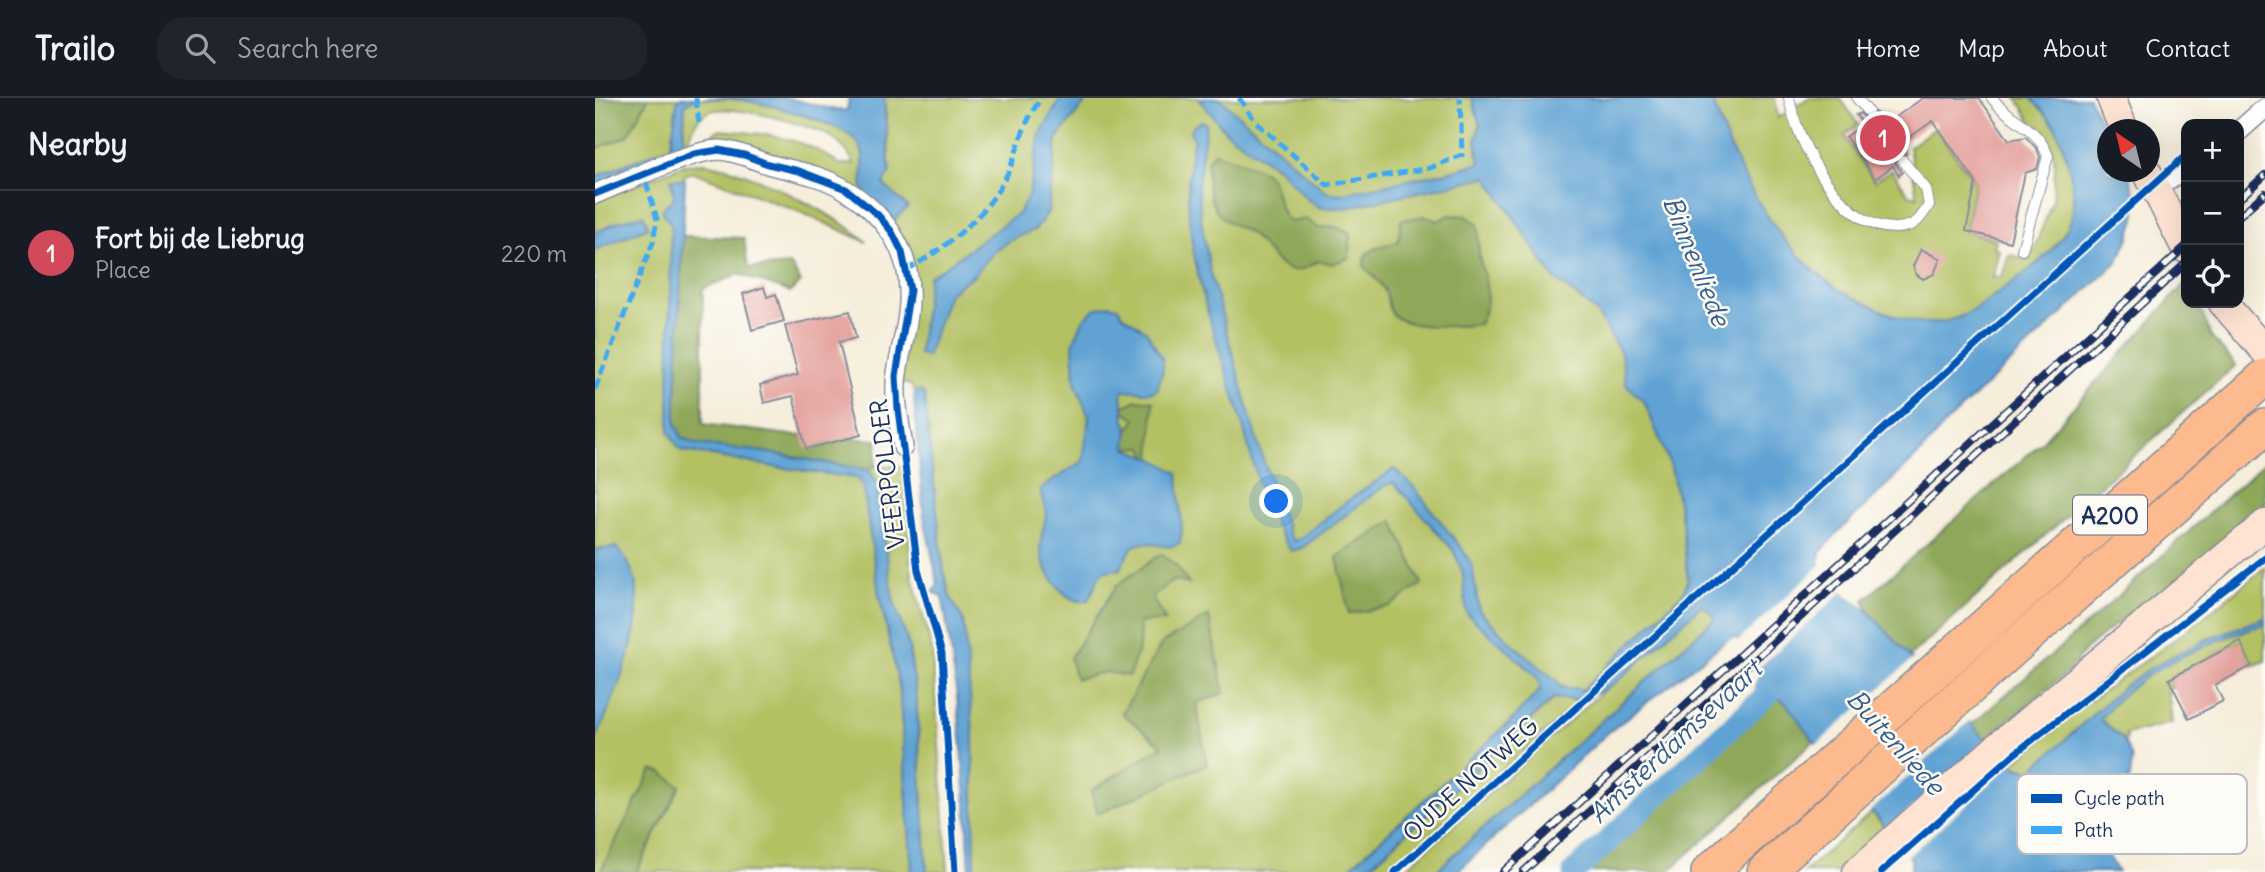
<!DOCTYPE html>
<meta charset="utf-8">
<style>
:root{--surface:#171b24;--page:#20242c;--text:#f1f3f6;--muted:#9ea1a6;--line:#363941;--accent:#d1495b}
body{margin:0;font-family:Delius,sans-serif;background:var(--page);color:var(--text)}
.controls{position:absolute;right:21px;top:21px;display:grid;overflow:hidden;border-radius:14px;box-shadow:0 7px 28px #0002}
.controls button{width:63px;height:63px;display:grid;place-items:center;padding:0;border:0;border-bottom:2px solid var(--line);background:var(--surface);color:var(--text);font:35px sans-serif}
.compass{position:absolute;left:1502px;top:21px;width:63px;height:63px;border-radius:50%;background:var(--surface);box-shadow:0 7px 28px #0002;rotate:325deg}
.you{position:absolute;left:682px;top:404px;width:24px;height:24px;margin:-18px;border:5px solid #fff;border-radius:50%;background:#1a73e8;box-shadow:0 0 0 10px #1a73e833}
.badge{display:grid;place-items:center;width:46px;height:46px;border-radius:50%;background:var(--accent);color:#fff;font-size:23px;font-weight:700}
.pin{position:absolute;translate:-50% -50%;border:4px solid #fff;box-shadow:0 2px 7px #0006}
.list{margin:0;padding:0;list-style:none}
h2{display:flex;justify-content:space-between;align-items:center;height:91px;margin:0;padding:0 28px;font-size:30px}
h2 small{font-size:23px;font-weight:400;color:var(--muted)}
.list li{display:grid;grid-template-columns:46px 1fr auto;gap:21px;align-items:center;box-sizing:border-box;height:126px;padding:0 28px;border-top:2px solid var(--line)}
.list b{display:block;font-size:26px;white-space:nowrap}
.list p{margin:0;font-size:23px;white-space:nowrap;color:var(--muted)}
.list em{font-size:23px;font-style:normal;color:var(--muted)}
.icon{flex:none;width:38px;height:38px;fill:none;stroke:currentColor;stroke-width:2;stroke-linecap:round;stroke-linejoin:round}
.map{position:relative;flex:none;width:1670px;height:774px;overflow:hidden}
header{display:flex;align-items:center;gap:42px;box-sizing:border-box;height:98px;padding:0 35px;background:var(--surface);border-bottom:2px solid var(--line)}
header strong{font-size:33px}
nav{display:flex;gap:38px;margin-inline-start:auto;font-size:24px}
.search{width:490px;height:63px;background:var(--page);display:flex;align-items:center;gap:18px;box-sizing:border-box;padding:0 24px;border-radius:28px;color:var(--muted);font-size:26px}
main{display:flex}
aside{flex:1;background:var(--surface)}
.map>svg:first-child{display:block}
</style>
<header>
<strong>Trailo</strong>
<div class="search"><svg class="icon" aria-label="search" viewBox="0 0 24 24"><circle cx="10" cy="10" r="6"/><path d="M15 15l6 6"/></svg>Search here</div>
<nav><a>Home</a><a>Map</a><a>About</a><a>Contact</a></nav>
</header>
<main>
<aside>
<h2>Nearby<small></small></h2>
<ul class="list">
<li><span class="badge">1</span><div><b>Fort bij de Liebrug</b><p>Place</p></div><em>220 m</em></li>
</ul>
</aside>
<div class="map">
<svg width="1670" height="774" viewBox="0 0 1670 774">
<rect width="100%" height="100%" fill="#fdfcf7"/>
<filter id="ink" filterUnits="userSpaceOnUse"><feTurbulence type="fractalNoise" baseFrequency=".0143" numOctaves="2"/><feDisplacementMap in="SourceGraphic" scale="14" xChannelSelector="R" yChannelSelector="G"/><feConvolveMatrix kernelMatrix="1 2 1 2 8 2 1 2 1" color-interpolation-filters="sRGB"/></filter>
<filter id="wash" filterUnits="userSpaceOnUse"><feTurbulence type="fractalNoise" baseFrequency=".00686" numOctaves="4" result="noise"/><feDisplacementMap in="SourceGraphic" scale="28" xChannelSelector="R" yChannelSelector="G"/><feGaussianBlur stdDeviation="1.57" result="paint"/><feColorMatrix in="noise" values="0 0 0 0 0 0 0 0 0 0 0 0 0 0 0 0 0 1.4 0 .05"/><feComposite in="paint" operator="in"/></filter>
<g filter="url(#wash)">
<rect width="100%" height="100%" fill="#f6eedb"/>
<g fill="#b3c163" stroke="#677860" stroke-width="2">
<path d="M53,0H85L82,4L76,48L0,79V51L33,38Z"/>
<path d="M102,0C116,1 131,0 146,2C170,5 249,26 263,44C271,55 269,69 267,81L288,86L294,55L289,0H466L445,37L434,96L424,115L347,171L334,178L324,256L354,195L379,177L397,156L414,143L441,131L453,114L462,40L493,0H603L633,35L685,72L749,110L892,79L958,179L1002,214L1026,255L1031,286L1050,305L1076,369L1087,423L1093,482L1088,495L988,592L963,588L945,592L917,622L750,774H380L368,522L355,499L349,475L324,293L320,295L316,287L306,285L317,166L256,100L142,50L111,42L123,32C167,35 208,38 244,66H259C254,53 241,41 229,35C207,26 132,3 111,15C99,22 95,35 92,47L88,49L90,6Z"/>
<path d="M624,0H877L885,27L882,52L885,65L848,75L744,96L731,94Z"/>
<path d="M1117,0H1180L1183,20L1213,0H1245L1263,26L1249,38L1280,83L1297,72L1314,97L1322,99L1314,49L1340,30L1380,84L1370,133L1401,142L1399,150L1404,152L1398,180L1407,178L1414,157L1435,162L1458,101L1460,68L1458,54L1451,39L1441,31L1422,0H1436C1445,10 1457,21 1462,33C1473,59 1487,105 1472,131C1459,155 1430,176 1407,192C1385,208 1365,225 1336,225C1313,225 1292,216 1271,205C1262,201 1251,197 1243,191C1181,150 1138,69 1117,0Z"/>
<path d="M107,65C147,68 242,117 272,144L210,116L99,74L89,77L90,82L76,81L79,100L68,116L76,126L74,334L85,352L174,368L263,380L268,389L284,496L304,587L317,774H41L85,688L5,774H0V645L36,548L7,450L0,452V152L51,130L22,124L0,135V103L89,67Z"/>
<path d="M280,368H307L317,478L337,552L353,774H332L321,595L313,545L298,501L281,382L273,372Z"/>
<path d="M1670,469V520L1617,539L1574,560L1548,575L1526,591L1437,672L1425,670L1418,666L1478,615L1598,528Z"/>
<path d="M1107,507L1120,518L1118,522L840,774H807L1008,593L1017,588Z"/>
<path d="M1670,526V563L1657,568L1644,544L1574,581L1578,589L1573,592L1577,625L1531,636L1532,641L1529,642L1504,622C1542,571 1611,544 1670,526Z"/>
<path d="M960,600L985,603L793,774H769Z"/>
<path d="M1277,714L1292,732L1245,774H1209Z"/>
</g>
<g fill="#8ea759" stroke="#546b5c" stroke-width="2">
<path d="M0,0H53L33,38L0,51Z"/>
<path d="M619,54C627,58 667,71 671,75C684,86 679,111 695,124L711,121L723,130L737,128L755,134L754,160L737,166L725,163C715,166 706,175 695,172C681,168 670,149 659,139C649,130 632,127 623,115C612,101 613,80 612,63Z"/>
<path d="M855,117L871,118L883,126C884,136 883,145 884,155C888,184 900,195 884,226C865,229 806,232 796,214C792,208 793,199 790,193C786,184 775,176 769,168L771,156L786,148L803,144L806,122L830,118L842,123Z"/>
<path d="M86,138L149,140L153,170L196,167L206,184L195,194L144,176L108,191V326L195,337L283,342L280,368L273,372L169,354L102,346L87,340L81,327V302Z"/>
<path d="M1591,184V205H1603L1617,240L1641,267L1314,559L1274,514L1269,502L1448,343Z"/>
<path d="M542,302L558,303L556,366L548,349L527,350L530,336L541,321L525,310Z"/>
<path d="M1670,364V411L1566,496L1545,506L1490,552L1475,572L1390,642L1376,627L1500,519Z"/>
<path d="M798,423L827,486L795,508L754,516L742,459Z"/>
<path d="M566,456L581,467L594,486L578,482L557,500L571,523L545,524L544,549L534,578L510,574L481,581L475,560L522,487Z"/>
<path d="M614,518L629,595L601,605L612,666L503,716L496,693L567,648L527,615L567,545Z"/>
<path d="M1182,600L1191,605L1219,643L1073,774H994Z"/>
<path d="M57,672L66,674L85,688L41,774H5Z"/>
</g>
<g fill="#5ea2d3" stroke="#3c6898" stroke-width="2">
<path d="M85,0H102L90,6L88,54L0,89V79L76,48L82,4Z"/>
<path d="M110,0H193L240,12H252L254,0H289L295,76L288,86L313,109L299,122C291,114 278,106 271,97C261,83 275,61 263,45C249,25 172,6 147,2C135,0 122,1 110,0Z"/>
<path d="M466,0H494L462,40L453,114L441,131L414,143L397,156L379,177L354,195L332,259L324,256L334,178L347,171L424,115L434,96L445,37Z"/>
<path d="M603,0H624L731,94L744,96L848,75L885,65L881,42L885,27L877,0H1117C1138,69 1181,150 1243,191C1251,197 1262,201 1271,205C1292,216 1313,225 1336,225C1365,225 1385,208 1407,192C1430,176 1459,155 1472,131C1487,105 1473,59 1462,33C1457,21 1445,10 1436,0H1494L1512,36V74H1533L1541,100V117L1534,141L1522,164L1352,324L1325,355L1242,435L1225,455L1224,465L1246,494L1274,514L1411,664L1425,670L1437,672L1526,591L1548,575L1574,560L1617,539L1670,520V526C1613,544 1542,572 1505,621L1529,642L1537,661L1535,680L1523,694L1510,751L1523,774H1316V760L1219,643L1191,605L1183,600L1177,604L1160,589L1166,574L1144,542L1139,539L1135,540L1014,634L862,774H840L1118,522L1119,518L1107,507L1017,588L985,603L959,600L768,774H750L917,622L945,592L944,583L936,573L874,518L871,513L868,475L858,452L799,385L793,386L781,394L707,450L696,453C666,413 658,361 644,314C617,227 578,131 599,40L595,34L598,28L607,23L611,26L603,88L606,122L616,177L662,343L695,439L700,443L707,439L751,404L799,371L817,387L868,452L877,467L884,512L913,542L963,584L965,589C973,591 980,589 988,592L1088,495L1093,482L1087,423L1076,369L1050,305L1031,286L1026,255L1002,215L958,179L892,79L749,110H726L713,102L685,72L632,35Z"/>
<path d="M76,81L90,82L81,302V327L87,340L102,346L169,354L273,372L281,382L298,501L313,545L321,595L332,774H317L304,587L284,496L268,389L263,380L174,368L85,352L74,334L76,126L68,115L67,111L79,100Z"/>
<path d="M48,117L53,127L51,130L0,152V135L22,124Z"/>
<path d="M515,207L523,209L528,217L551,233L568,261V272L562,292C548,298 541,289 527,294L529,320L533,329L531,350L559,361L583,375L587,433L585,445C572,453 563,445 550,445C549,445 539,448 538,448L524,472C497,470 505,487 492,503C470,507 450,475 446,455C443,443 450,429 451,416C451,406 444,401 446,390L488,363L494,319L480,285L478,246L488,222L499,211Z"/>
<path d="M324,293L329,295L349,475L355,499L368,522L370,537L378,633L380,774H375C370,681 364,589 347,498L338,494L343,486L329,419L319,301L320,295Z"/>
<path d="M21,449C71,497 20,593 0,645V452Z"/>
</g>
<g fill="#f6eedb">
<path d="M1228,465L1249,492L1161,572L1158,568L1160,566L1142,544Z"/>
<path d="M1319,560L1345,588L1244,679L1219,649Z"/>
<path d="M1349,592L1376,622L1273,715L1248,684Z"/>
<path d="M1394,641L1413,661L1420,663L1311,760L1290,734Z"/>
</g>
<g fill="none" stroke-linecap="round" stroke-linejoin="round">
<path stroke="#5ea2d3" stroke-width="23" d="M979,774L1193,577"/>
</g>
<g id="blocks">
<g fill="#e4a29e">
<path d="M1328,0H1384L1414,42L1431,39L1442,51L1445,59L1442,71L1430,75L1415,144L1371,133L1381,84L1338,23L1306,45L1311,56L1305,55L1300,60L1301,66L1307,74L1304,78L1298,68L1280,81L1251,39L1268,26L1261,17L1265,15L1270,21H1275L1280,14L1292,25Z"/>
<path d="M1326,151L1345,161L1339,176L1328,181L1321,176L1318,168Z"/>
<path d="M169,189L172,199L181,196L189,223L157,232L148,196Z"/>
<path d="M255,213L261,240L244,244L266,337L211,351L198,298L169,305L165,287L203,277L190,228Z"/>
<path d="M1645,543L1657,568L1620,587L1628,603L1594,621L1574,581Z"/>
</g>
</g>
</g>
<g filter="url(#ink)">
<use href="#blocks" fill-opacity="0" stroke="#888e9c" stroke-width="2"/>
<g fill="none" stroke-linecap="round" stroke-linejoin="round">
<defs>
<g id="lane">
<path d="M1194,0C1202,45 1248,133 1301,130C1320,129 1325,122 1334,107L1331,91L1307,62"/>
<path d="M1262,0L1273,14"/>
<path d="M1397,0C1416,25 1441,26 1453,58L1427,152"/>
</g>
<g id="street">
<path d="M1644,33L1670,10"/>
<path d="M1560,88L1591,73"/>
<path d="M0,96C30,84 95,52 125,52C143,53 159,62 176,67C201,73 229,78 251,92C286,114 313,148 314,191C316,218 306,248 302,275C298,298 305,326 308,349"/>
</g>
<g id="secondary">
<path d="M1516,0L1529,32"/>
<path d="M1552,74L1591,151"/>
<path d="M1628,205L1670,253"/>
<path d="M1262,774L1407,645L1670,426"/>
</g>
<g id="highway">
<path d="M1114,774L1670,279"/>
<path d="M1170,774L1416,552L1670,329"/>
</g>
</defs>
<use href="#lane" stroke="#888e9c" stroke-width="12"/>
<use href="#street" stroke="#888e9c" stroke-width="22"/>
<use href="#secondary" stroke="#888e9c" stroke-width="31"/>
<use href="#highway" stroke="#888e9c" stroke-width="38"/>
<use href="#lane" stroke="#fff" stroke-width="10"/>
<use href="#street" stroke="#fff" stroke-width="19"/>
<use href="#secondary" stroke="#fee3d2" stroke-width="28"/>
<use href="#highway" stroke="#fcba8e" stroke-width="35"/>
<defs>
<g id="rail">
<path d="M1644,101L1670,77"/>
<path d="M1644,118L1670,95"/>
<path d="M908,774L1591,148"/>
<path d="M928,774L1591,165"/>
</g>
</defs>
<use href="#rail" stroke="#1b2f5e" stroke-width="8"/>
<use href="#rail" stroke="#fdfcf7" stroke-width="5" stroke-dasharray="16" stroke-linecap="butt"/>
<g stroke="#3fa9f5" stroke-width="5" stroke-dasharray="10 5" stroke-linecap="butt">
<path d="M101,0L104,26"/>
<path d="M644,0L661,24L732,87L835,70L867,57L865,0"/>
<path d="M311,172C353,149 396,115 415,70C421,57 424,42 430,29C434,19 440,9 446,0"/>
<path d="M0,291L58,144L62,121L49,77"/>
</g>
<defs>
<g id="cycleway">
<path d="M0,96L99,56L124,52L149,57L173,66L204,73L251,91L283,117L297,134L307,154L315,192L301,278L303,311L323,472L347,556L360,774"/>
<path d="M800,774L1591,57"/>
<path d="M1286,774L1418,657L1670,460"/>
</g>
</defs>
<use href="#cycleway" stroke="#fdfcf7" stroke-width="11"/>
<use href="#cycleway" stroke="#0057b8" stroke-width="7"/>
</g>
</g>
<g text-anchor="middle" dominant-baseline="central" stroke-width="5" stroke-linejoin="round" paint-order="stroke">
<rect fill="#fdfcf7" stroke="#5f6c8c" stroke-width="2" x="1478" y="397.5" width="74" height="39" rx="5"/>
<g font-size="23" font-weight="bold" fill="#1b2f5e">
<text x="1515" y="417">A200</text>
</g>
<g font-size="24" fill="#1b2f5e" stroke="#fdfcf7">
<text transform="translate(292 376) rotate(-97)">VEERPOLDER</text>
<text transform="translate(875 681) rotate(-42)">OUDE NOTWEG</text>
</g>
<g font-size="26" font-style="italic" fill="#365d8d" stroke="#fdfcf7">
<text transform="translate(1102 163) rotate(68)">Binnenliede</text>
<text transform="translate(1080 643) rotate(-43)">Amsterdamsevaart</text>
<text transform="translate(1301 644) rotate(48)">Buitenliede</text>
</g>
</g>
<rect x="1422" y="676" width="230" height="80" rx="10" fill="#fdfcf7" stroke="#b9bec9" stroke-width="2"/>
<rect x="1436" y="696" width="31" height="9" fill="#0057b8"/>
<rect x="1436" y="728" width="31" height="8" fill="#3fa9f5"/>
<g font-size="19" fill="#1b2f5e">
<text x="1479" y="707">Cycle path</text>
<text x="1479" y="739">Path</text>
</g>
</svg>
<div class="controls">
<button>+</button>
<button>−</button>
<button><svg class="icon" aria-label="locate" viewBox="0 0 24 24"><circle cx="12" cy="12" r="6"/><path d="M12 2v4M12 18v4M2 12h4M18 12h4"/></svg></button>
</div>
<svg class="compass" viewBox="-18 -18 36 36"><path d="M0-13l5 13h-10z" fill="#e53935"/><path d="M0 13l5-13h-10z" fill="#9ea1a6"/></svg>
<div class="you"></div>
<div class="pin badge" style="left:1288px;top:40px">1</div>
</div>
</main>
